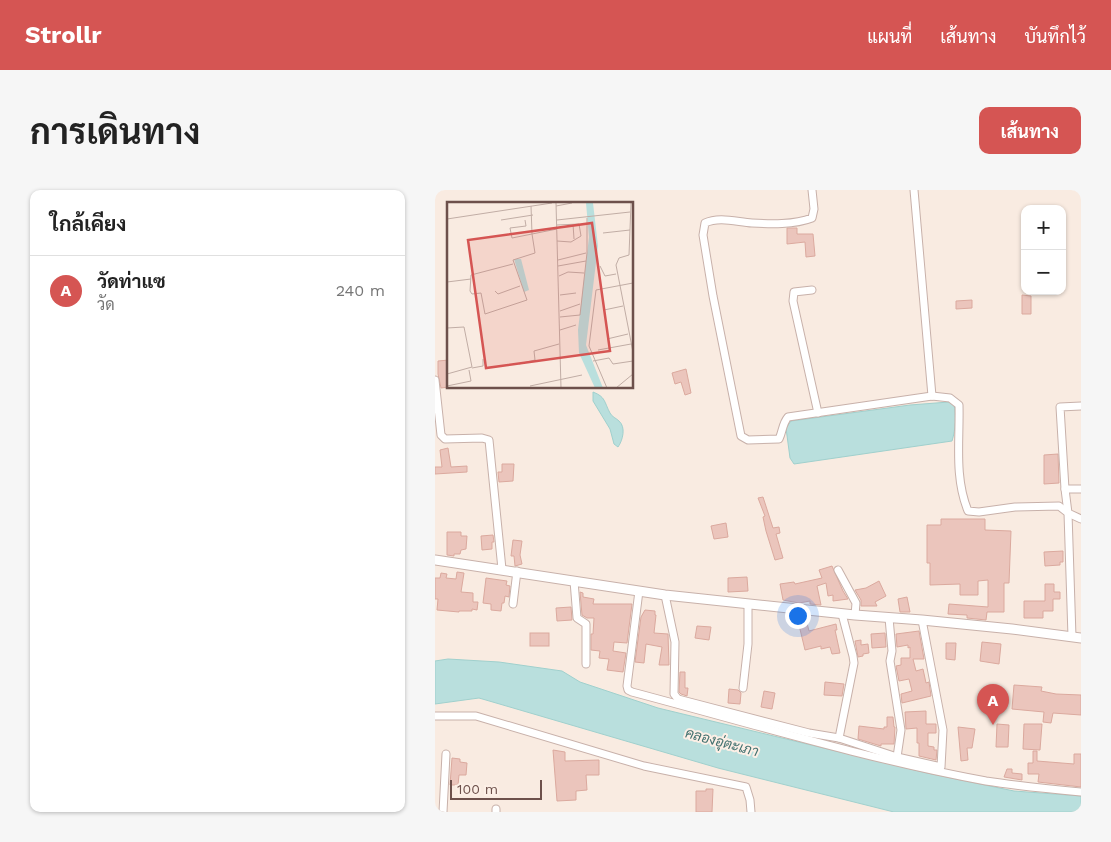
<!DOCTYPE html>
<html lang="th">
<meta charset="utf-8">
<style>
:root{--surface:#fff;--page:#f6f6f6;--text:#222;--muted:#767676;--line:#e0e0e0;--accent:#d55553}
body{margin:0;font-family:"Work Sans",Sarabun,sans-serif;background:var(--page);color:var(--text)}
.controls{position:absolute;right:15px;top:15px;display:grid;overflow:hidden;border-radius:10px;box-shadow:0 1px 4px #0004}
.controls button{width:45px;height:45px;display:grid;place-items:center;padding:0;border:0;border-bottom:1px solid var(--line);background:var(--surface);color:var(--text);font:25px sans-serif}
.scale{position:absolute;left:15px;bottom:12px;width:92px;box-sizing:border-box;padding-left:5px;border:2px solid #6d504b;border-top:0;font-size:14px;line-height:18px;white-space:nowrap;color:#6d504b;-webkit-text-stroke:4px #fcefe6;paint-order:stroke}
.you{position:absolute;left:362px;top:425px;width:18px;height:18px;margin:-12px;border:4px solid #fff;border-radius:50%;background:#1a73e8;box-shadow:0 0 0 8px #1a73e833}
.badge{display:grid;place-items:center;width:32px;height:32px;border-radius:50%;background:var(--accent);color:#fff;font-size:16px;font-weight:700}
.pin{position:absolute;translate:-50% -41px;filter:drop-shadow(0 1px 2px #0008)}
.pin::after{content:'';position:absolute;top:26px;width:18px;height:15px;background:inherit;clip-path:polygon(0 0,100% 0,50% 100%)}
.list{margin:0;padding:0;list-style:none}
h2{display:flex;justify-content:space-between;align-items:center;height:65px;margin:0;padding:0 20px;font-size:21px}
h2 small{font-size:16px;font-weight:400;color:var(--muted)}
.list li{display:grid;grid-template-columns:32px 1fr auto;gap:15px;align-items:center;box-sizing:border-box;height:70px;padding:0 20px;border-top:1px solid var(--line)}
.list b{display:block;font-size:19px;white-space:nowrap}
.list p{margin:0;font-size:16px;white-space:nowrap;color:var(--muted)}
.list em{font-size:16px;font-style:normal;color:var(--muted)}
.map{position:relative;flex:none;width:646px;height:622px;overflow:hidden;border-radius:10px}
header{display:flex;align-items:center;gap:30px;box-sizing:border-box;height:70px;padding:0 25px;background:var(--accent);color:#fff}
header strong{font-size:24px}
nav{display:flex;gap:28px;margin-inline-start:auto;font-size:18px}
.intro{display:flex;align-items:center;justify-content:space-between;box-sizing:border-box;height:120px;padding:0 30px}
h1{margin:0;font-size:35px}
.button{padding:12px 22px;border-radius:10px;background:var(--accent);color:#fff;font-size:18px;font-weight:700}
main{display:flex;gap:30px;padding:0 30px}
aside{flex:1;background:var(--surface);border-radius:10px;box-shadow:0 1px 4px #0004}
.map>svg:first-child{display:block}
</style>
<header>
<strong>Strollr</strong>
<nav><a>แผนที่</a><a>เส้นทาง</a><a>บันทึกไว้</a></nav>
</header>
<div class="intro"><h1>การเดินทาง</h1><a class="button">เส้นทาง</a></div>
<main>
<aside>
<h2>ใกล้เคียง<small></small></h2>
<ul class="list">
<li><span class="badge">A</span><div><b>วัดท่าแซ</b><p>วัด</p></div><em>240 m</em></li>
</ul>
</aside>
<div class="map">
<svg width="646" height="622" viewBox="0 0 646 622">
<rect width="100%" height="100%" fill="#f9ebe1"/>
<g fill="#b9dfdd" stroke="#a0d0cd">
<path d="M158,202C171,207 169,212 175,223C177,227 181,228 184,231C191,237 188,250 183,257L179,254L175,239L158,211Z"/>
<path d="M514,212L519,214C521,227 521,238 517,251L359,274L355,268L351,238L356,231L475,215Z"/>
<path d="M13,469L64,472L127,481L145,492L223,518L289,534L492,583L579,601L646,606V622H459L283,578L44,508L0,514V471Z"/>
</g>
<g fill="#ebc5bc" stroke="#dba99e">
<path d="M352,38H362V44H378L380,66L371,67L370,52L352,54Z"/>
<path d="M587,105L596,106V124H587Z"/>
<path d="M537,110V118L521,119V111Z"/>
<path d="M14,170V197L6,198L3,184V171Z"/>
<path d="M251,179L256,203L250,205L246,192L240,194L237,183Z"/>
<path d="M13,258L16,277L32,276V282L0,284V277H7L5,260Z"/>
<path d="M623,264L624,293L609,294V265Z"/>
<path d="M67,274H79L78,291L64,292L63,282H67Z"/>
<path d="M328,307L338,338L344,337L345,343L341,344L348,368L340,370L331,341L328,327L330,326L323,308Z"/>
<path d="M506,329H550V340L576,341L574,393H569V422H552L551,430L532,428V425L513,424L514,414L553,417V390L543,391V405H525V394L495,395V373H492V335H506Z"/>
<path d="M291,333L293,347L279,349L276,336Z"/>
<path d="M12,342H26V346H32L31,359L26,360L25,364H19V366L12,365Z"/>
<path d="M58,345L59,352H57V359L47,360L46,346Z"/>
<path d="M78,350L87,351L85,365L87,374L80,376L79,366H76Z"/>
<path d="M628,361V372H625V375L610,376L609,362Z"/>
<path d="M397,376L408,401L413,409L398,411V405L393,406L391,393L382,396L386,415L375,414V411L364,413L348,410L345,394L359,392L360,394L387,388L384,380Z"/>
<path d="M22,382L29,383L26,402L38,403V412H43L42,420L37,419V421H24V422L2,420L3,409H0V388H5L6,383L12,384L11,388L21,389Z"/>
<path d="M312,387L313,401L293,402V388Z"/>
<path d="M51,388L72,391L71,395L75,396L74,407L70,406L69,413H67L66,421L56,420V414L48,413Z"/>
<path d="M444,391L451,406L440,412L442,416H426V410L420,400L431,398Z"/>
<path d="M610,394H619V402H625V409H618V421H608V428H589V411H610Z"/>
<path d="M145,402L148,403V407L159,409L158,414H197L192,453L179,452L178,461L191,463L188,482L172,480L174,469L164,468L165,461L156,460V444H158L159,428H152L147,425Z"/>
<path d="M472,407L475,422H465L463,409Z"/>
<path d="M136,417L137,430L122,431L121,418Z"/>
<path d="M210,420L220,421V425H221L219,443L233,444L234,475H224L227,457L211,454L209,473L200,472L206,427Z"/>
<path d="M372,433L374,441L401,434L402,440H400L405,463L397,464L395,457L386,459V456L370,460L364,435Z"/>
<path d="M262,436L276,437L274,450L260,448Z"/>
<path d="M484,441L489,469H478L481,481L488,479L491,493L494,492L496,506L467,513L466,504L477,501L474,489L464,491L461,476L466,475V468H475V457L473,458V455L462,457L461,444Z"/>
<rect x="95" y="443" width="19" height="13"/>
<path d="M450,443L451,457L437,458L436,444Z"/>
<path d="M426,450V455L433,454L434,463L428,464V466L423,467L420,451Z"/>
<path d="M547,452L566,454L564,474L545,471Z"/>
<path d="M511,453H521L520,470L511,469Z"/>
<path d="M245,482H250V498H253L252,506L246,504L244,502Z"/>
<path d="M390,492L409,494L407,506L389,505Z"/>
<path d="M579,495L607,497L606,501L621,504L646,505V525L618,523L616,533L608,532L609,522L577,519Z"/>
<path d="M294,499L303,500L306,503L305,514L293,513Z"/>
<path d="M329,501L340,503L337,519L326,517Z"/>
<path d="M491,521V534H501V543H493V556L499,557V560H502L501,570L484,566V553H482V538L471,539L470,522Z"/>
<path d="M452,527H458L459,537H460L459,554H446V556L423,549L424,536L449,539V537H452Z"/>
<path d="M562,534L574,535L573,557H561Z"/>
<path d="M589,534H607L605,560L588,559Z"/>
<path d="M523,537L540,539L537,558H532L533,570L526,571Z"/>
<path d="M118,560L130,562V571L164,570V585H151L152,600L141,601V610L122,611Z"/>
<path d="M598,561H602V571L639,574V564H646V597L603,592L604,584H593V573H598Z"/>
<path d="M17,568L25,569V572L32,573L31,585H24L23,595H15Z"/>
<path d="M572,579H577V583L587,584V590L569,587Z"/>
<path d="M271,599H278L277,622H261V601H271Z"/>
</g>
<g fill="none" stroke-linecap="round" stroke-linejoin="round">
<defs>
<g id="minor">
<path d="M377,0L379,19L377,28C359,35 335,34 317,33C302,32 284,26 270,33L268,45L278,106L306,246L313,250L344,249C348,241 347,234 353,227L497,206L515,208L524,215C525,250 519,287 533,321L544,322L580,317L624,316L633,323L637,447"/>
<path d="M479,0L497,206"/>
<path d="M377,100L359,102L358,111L383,223"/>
<path d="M0,190L6,245L10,249L47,248L54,250L67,379"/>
<path d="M646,216L625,217L630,299L633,323L646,329"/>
<path d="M630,299H646"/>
<path d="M403,380L421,413L420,425"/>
<path d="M139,391L142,428L151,434V474"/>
<path d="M204,401L192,496L193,500L197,502C314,533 432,569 551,591C583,596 614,599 646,602"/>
<path d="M230,405L240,452L239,504L243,509L374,543L404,548L462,567L506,577L508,540L487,430"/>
<path d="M78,414L82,381"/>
<path d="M454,428L457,461L455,471L466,540L462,567"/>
<path d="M308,498L313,454V414"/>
<path d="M0,526H41L209,576L311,597L315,610L316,622"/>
<path d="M404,548L419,473L418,466L407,424"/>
<path d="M8,622L11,564"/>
<path d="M61,622V619"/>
</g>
<path id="tertiary" d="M0,370L230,405L420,425L487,430L577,439L646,448"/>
</defs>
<use href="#minor" stroke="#c8b1aa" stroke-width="9"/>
<use href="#tertiary" stroke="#c8b1aa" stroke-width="11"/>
<use href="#minor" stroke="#fff" stroke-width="7"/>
<use href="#tertiary" stroke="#fff" stroke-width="9"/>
</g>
<g text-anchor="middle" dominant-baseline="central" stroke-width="4" stroke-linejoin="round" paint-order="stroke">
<g font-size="14" font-style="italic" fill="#42716f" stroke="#fcefe6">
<text transform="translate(287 552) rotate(15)">คลองอุ่ตะเภา</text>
</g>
</g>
<g transform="translate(12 12)">
<rect width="186" height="186" fill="#f9ebe1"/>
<path d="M139,1H146L151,44L139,143L156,186H148L132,151L131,128L142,35ZM67,57H74L82,88L77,90Z" fill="#b9dfdd"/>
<path fill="none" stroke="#c1ada5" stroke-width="1" d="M109,1L114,186M184,1L182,53L172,56L169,63L186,150M109,4L125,1M0,17L105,1M54,18L86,13M78,18L79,24L63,26L65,36L85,32L84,4M110,18L183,10M126,22L127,37M110,23L132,22L134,34L124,40L110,39M156,31L183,28M111,58L139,51M66,62L24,73L23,89L25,92L34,91L38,112L80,98L66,58L88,51L85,32L110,27M111,64L139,59M153,64L158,74L169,72M112,74L121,70L137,71M0,80L24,77M48,89L51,92L73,84M113,93L129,91M157,108L176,104M113,109L133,102M113,115L133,113L140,51V16M0,126L17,125L25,165L0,172M113,128L129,123M160,137L181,132M151,148L184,142M146,159L162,156L166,162L186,159M72,162L88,158L87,149L112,142M25,166L36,164V157M0,184L24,179L22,168M83,184L135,173M160,186L142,144L149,88L186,81M169,186L186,172"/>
<path fill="#d55553" fill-opacity="0.15" stroke="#d55553" stroke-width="2.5" d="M145,21L163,149L39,166L21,38Z"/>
<rect width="186" height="186" fill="none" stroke="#6d504b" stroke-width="2.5"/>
</g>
</svg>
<div class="controls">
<button>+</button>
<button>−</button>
</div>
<div class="scale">100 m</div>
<div class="you"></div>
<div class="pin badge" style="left:558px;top:535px">A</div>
</div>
</main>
